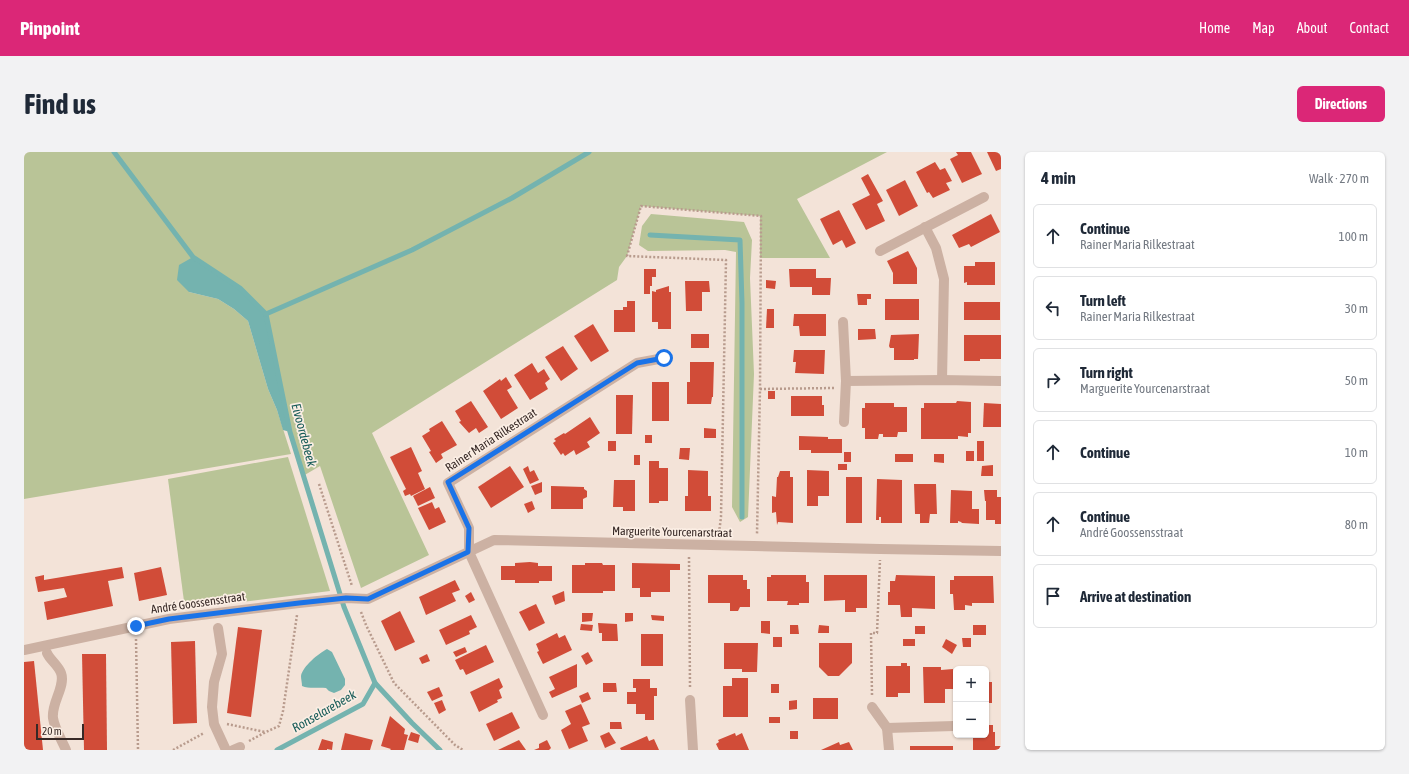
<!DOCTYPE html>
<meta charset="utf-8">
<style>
:root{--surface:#fff;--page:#f2f2f3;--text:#1f2937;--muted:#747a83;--line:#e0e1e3;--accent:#db2777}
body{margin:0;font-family:"Asap Condensed",sans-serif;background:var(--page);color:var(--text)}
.controls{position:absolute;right:12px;bottom:12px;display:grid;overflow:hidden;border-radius:6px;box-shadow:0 1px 3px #0004}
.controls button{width:36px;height:36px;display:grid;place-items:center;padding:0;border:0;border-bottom:1px solid var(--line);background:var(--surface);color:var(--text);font:20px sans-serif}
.scale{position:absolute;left:12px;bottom:10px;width:48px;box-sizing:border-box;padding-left:4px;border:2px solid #372926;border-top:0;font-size:11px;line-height:14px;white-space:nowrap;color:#372926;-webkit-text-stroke:3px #fbeee4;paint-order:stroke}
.stop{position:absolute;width:12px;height:12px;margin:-9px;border:3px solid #1a73e8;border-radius:50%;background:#fff}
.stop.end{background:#1a73e8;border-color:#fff;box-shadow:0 1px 4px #0008}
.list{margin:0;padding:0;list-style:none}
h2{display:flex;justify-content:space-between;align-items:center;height:52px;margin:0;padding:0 16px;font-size:17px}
h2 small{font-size:13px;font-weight:400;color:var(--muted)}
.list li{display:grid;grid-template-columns:26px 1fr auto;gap:12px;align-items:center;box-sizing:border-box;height:64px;margin:0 8px 8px;padding:0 8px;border:1px solid var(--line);border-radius:6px}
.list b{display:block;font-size:15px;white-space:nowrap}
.list p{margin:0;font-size:13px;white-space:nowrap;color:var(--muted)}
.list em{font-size:13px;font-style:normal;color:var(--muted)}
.icon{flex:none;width:22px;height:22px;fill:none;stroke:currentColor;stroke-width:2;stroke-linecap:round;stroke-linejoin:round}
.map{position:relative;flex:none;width:977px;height:598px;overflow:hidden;border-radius:6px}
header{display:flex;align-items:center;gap:24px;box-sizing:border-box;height:56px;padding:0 20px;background:var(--accent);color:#fff}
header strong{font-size:19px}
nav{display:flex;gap:22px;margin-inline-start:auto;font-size:14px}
.intro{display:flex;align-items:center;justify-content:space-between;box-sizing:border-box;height:96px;padding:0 24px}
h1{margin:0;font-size:28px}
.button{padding:10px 18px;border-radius:6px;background:var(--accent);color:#fff;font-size:14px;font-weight:700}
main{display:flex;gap:24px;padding:0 24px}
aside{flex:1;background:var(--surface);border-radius:6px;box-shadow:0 1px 3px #0004}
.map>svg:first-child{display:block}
</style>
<header>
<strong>Pinpoint</strong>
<nav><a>Home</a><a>Map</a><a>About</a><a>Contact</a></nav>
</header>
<div class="intro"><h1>Find us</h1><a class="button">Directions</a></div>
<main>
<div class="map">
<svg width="977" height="598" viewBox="0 0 977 598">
<rect width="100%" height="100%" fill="#f3e3d8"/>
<g fill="#b9c497">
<path d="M0,0H863L773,47L806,106H736V64L617,54L603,104L595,115L593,128L348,281L405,403L337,436L296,314L279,324L266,280L242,162L216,136L165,140L194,147L210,157L224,169L244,237L253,258L267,302L0,347Z"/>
<path d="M627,62L720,70L728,88L726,126L730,222L724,365L716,370L708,355L712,100L701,98L624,99L615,93L618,74Z"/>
<path d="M264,305L306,439L161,457L144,327Z"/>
</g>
<g fill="#74b3af">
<path d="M169,105L216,136L242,162L266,280L259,278L253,258L244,237L224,169L210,157L194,147L165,140L153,128L155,113Z"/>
<path d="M303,497L308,500L321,527V533L317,538L310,541L305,539L302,536C294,535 285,537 278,534C278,531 277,527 277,524C279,514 294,502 303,497Z"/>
</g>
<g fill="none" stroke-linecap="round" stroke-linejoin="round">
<g stroke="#74b3af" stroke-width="5">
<path d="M90,0L169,105L216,136L242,162L266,280L320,455L351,531L388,571L416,598"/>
<path d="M626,83L716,88L718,151V365"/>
<path d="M242,162L388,98L488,46L565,0"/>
<path d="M253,598L339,552L351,531"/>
</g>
</g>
<g fill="#d14c38">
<path d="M932,0H947L958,22L938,31L926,7L934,3Z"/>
<path d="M963,0H977V17L972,19Z"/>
<path d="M911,10L916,18L921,16L928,29L922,31L926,38L909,46L905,40L903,41L892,20Z"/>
<path d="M844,22L859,49L853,52L861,69L842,78L828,52L846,43L837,26Z"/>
<path d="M881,28L894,54L875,64L862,38Z"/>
<path d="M815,58L832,91L822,96L818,88L809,93L796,67Z"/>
<path d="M967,62L976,80L947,95L945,92L935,96L928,83Z"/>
<path d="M884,99L893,116V132H869V121L863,109Z"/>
<path d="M951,110H971V133H943V130L940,131V114H951Z"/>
<path d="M620,117H632V125H628V134H626V142H620Z"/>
<path d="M765,117H792V126H807L806,143H788V135H766Z"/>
<path d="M742,128L752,129L751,137L742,136Z"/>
<path d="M661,129H685L686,140H678V159H662Z"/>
<path d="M645,134V140H647V177H634V170H628V139L632,140V138Z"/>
<path d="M833,142H847V147H843V153H834Z"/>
<rect x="861" y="147" width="34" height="21"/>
<path d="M603,149H611V180H590V158H599V155H603Z"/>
<rect x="940" y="150" width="36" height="18"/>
<path d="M743,157H750V176H742Z"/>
<path d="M770,162H802V184H776L775,174H769Z"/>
<path d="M569,172L585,199L567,210L550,184Z"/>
<path d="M834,177H851L852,187L834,188Z"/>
<rect x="667" y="182" width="18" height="14"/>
<path d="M895,182L894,207H890V208H870V196H866L865,194L867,183Z"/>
<path d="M940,183H977V207H956V209H940Z"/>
<path d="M539,194L554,217L537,229L521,205Z"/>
<path d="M770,198H801L800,222L771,221L772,210H769Z"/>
<path d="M666,210H690L689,245H688L687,252H663V230H666Z"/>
<path d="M508,211L514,221L520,217L526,227L521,231L524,237L506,248L490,223Z"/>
<path d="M482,225L488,235L483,238L494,256L477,267L459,239L476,227L477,229Z"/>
<rect x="628" y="230" width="17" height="39"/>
<rect x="744" y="239" width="7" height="8"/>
<path d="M592,243H609L608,282H592Z"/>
<path d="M767,244H798V253H800V264H767Z"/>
<path d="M447,249L464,275L455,281L452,276L445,281L435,270L437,269L431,259Z"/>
<path d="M933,249L947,250V281H944V285L934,284V287H897V256H900V251H932Z"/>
<path d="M841,251H870V255H883V280H874L873,285H859V282H855L854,287H841V276H838V256H841Z"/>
<path d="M960,251L977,252V275H959Z"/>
<path d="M566,265L576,281L563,290L566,295L552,303L550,298L541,304L539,301L537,303L529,291L532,289L530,287L540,281L541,282Z"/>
<path d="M418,269L433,293L417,302L419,306L412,311L405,300L407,299L398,284L406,279L405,277Z"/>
<path d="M680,276L692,277V286H680Z"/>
<rect x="621" y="283" width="7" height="8"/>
<path d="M775,284L804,285V287H818V301H787V298H775Z"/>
<rect x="584" y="289" width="8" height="10"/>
<rect x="953" y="289" width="7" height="20"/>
<path d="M387,295L398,319L394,321L401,337L387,344L386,342L381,344L379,339L382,337L366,305Z"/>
<path d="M656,296H666L665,308L655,307Z"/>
<rect x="942" y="299" width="8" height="10"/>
<rect x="820" y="300" width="7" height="10"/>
<rect x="871" y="302" width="18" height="8"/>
<path d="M910,302H920V311L910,310Z"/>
<rect x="610" y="303" width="6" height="10"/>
<path d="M625,309H635V316H644V349H635V351H625Z"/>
<rect x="814" y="312" width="9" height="6"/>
<path d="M969,313V324H957L958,314Z"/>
<path d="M486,314L500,335L467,356L454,335Z"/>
<path d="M504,314L506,320L510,318L515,328L506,332L499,317Z"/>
<path d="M664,318L684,319V344H687V359H661V344H664Z"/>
<path d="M783,318L805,319V344H794V354H783Z"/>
<path d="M756,319H766V325H769V371L754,370L753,373L752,360L748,361V344L752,345L753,325H754Z"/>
<rect x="822" y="325" width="16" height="46"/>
<path d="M853,327L878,328V371H857V365H855V368H852Z"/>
<path d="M590,328H611V359H599V355H589Z"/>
<path d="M518,330V340L511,343L507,334Z"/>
<path d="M890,332H912L913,362H906L905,371H896V362H891Z"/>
<path d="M527,334L560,335V337L563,339V345L559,347V357H527Z"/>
<path d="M406,335L411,346L394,354L389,344Z"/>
<path d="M927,338L948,339V357H955V372L938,371L937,370L934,369V371H926Z"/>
<path d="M960,338H973V345H977V372H971V368H962V349H961Z"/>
<path d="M508,349L511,357L504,361L500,352Z"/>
<path d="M408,350L411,357L415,355L422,370L405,378L394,356Z"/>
<path d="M506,410L514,411V414H528V429H515V431H491V428H477V414H491V411Z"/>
<path d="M561,411H578L579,413H591V439H579V441H548V413H561Z"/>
<path d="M608,411L656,412V418H646V440H627V445H616V436H608Z"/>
<path d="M98,415L100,426L84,429L89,454L23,468L20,450L43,445L40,436L14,440L11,425L20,423V428Z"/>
<path d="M137,415L143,443L115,449L110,421Z"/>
<path d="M684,423H719V428H723V437H726V455H716L714,459H706V451H684Z"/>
<path d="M747,423H782V430H785V451H775V453H763L764,449H743V425H747Z"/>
<path d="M800,423H843V456H832V460H821V448L800,449Z"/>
<path d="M872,423L911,424V457L888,456V465H877L876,453H864V440H866V429H871Z"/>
<path d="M930,424H969L970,451H948V454L941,453V458H930L929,442H926V428H930Z"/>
<path d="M431,428L436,438L428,441L432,449L402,463L395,445Z"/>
<path d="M540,439L541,449L531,453L528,444Z"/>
<path d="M447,440L451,448L445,451L441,444Z"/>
<path d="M512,452L521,471L505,479L495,460Z"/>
<path d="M376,459L391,490L371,499L357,469Z"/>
<path d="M558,461H569L568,469L558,470Z"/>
<path d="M601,461H609V469L601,470Z"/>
<path d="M447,463L453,475L445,479L446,482L422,493L415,478Z"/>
<path d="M627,463L640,464V469L628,468Z"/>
<path d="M737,469H746V482L737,481Z"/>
<path d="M574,471L593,472L594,489H578V481H575Z"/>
<path d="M557,472L569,473L568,479L556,478Z"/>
<path d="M766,473H774L775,482H766Z"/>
<path d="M795,473L805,474V481H794Z"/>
<rect x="949" y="473" width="13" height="10"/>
<rect x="891" y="474" width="10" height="8"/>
<path d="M214,475L238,478L227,565L203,561Z"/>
<path d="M533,481L535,486L541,483L548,498L519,512L513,500L515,499L512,492Z"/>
<rect x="617" y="482" width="22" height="32"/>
<rect x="749" y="485" width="9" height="10"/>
<path d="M938,486H947V495H939Z"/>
<rect x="879" y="487" width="12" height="7"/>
<path d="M922,487L933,493L928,502L918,495Z"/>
<path d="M171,489L173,571L149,572L147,490Z"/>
<path d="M700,491H734L733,520H718V517H700Z"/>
<path d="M795,491H828V511L815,524H804L795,515Z"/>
<path d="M462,493L470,510L442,523L439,517L436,518L431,508Z"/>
<path d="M441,495L443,500L432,505L429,500Z"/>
<path d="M564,500L569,509L562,513L557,504Z"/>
<path d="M58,502H82L83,598H60Z"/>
<path d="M403,502L406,509L398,512L395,506Z"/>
<path d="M10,509L19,598H0V510Z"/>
<path d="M877,511H883V514H886V541H874V545H862V514H877Z"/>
<path d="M553,512V535L528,546L525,540L531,537L525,525Z"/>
<path d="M899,515H917V518L929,517V537H921V551H900Z"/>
<path d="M475,526L479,535L475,538L478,546L473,548L474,550L455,560L446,540Z"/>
<path d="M708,526H724V565H699V534H708Z"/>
<path d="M609,527H626V536H633V544H630V568H621V562H612V552H603V540H612V536H609Z"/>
<rect x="962" y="530" width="6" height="21"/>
<path d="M579,531H592L593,540H579Z"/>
<rect x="747" y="532" width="8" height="9"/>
<path d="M415,535L419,544L408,549L403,540Z"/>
<path d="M564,540L567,547L558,551L555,544Z"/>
<rect x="789" y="546" width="25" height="21"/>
<path d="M418,548L422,558L415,562L410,551Z"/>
<path d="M773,548V557L765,558V549Z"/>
<path d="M557,552L566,572L558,575L564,589L545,597L537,578L547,572L541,559Z"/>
<path d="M488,560L496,576L470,589L462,572Z"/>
<path d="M366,564L381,577L380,582L384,583L380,598H366L367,597L357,594Z"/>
<rect x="745" y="565" width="11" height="6"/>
<path d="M586,570H597L598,577H586Z"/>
<path d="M962,573H969V580H971V594H977V598H949V583H962Z"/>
<rect x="766" y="579" width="8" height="8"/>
<path d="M387,580L396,583L394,591L384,588Z"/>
<path d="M585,580L592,591L581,596L576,584Z"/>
<path d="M321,581L349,588L346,598H317Z"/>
<path d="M711,581L712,584L718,581L725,598H695L692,592L695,590L694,588Z"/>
<path d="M623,584L625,589L630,587L635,598H597L596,596Z"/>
<path d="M298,587L309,590L308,598L303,597V598H294Z"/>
<path d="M495,588L502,598H474Z"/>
<path d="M523,588L527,596L525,598H510L515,596V592Z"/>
<path d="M815,590L816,593L825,590L829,598H797Z"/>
<rect x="886" y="594" width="43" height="4"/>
</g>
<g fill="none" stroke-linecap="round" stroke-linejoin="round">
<g stroke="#b89b8d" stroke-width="2.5" stroke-dasharray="2 2" stroke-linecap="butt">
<path d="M736,237L810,236"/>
<path d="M295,332L328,434"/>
<path d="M695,381L697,365L702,108L603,104L617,54L737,64L736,237L733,382"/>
<path d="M665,405L666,536"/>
<path d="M337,460L342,473L370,531L431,593L439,598"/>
<path d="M112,487L114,598"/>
<path d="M848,543L847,481H853L856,408"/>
<path d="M203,572L241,580"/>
<path d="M225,589L242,580L255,574L259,559L273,463"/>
<path d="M149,598L180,581"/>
</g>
<g stroke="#ccb1a3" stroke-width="10">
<path d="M901,75L912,96L920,127L918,228"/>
<path d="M856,99L960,45"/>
<path d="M819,170L822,229L820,270"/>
<path d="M822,229L918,228L977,229"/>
<path d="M194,476L198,502L190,530L188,555L190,572L202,598"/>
<path d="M0,498L145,467L275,451L322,446L344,447L470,388L856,397L977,399"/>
<path d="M23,501C26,508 34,513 37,521C42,534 27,551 29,566C30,575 38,589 42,598"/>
<path d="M666,548L669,598"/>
<path d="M848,555L863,576L930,574"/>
<path d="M519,563L445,400V376L424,331L613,211L640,206"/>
<path d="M863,576L865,598"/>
<path d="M209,598L216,595"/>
</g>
</g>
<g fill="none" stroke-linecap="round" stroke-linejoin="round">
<path stroke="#1a73e8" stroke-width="5" d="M112,474L145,467L275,451L322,446L344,447L444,400L445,376L424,330L613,211L640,206"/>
</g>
<g text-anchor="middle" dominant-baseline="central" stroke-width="3.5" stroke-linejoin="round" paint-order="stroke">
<g font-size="12" fill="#372926" stroke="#fbeee4">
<text transform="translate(467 288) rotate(-33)">Rainer Maria Rilkestraat</text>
<text transform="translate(648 380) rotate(1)">Marguerite Yourcenarstraat</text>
<text transform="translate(174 451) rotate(-8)">André Goossensstraat</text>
</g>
<g font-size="13" font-style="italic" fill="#185c59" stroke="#fbeee4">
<text transform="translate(280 283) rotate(75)">Eivoordebeek</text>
<text transform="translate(300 559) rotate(-30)">Ronselarebeek</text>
</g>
</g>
</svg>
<div class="controls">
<button>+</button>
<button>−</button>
</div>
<div class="scale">20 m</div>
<div class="stop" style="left:640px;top:206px"></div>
<div class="stop end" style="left:112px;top:474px"></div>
</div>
<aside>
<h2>4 min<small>Walk · 270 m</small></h2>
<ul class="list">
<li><svg class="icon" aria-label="ahead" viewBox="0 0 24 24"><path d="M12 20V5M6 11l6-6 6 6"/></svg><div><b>Continue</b><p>Rainer Maria Rilkestraat</p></div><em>100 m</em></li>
<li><svg class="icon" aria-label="left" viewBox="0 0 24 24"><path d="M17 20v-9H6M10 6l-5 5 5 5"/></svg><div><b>Turn left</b><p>Rainer Maria Rilkestraat</p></div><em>30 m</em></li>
<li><svg class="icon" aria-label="right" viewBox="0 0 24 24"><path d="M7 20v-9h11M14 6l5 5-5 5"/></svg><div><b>Turn right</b><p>Marguerite Yourcenarstraat</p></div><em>50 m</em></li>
<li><svg class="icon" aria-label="ahead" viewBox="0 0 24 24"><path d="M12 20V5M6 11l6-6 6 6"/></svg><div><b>Continue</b></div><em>10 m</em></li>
<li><svg class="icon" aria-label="ahead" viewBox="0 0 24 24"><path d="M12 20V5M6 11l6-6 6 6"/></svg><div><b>Continue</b><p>André Goossensstraat</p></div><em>80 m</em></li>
<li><svg class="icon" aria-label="arrive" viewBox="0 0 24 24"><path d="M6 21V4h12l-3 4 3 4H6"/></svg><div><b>Arrive at destination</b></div></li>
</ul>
</aside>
</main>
